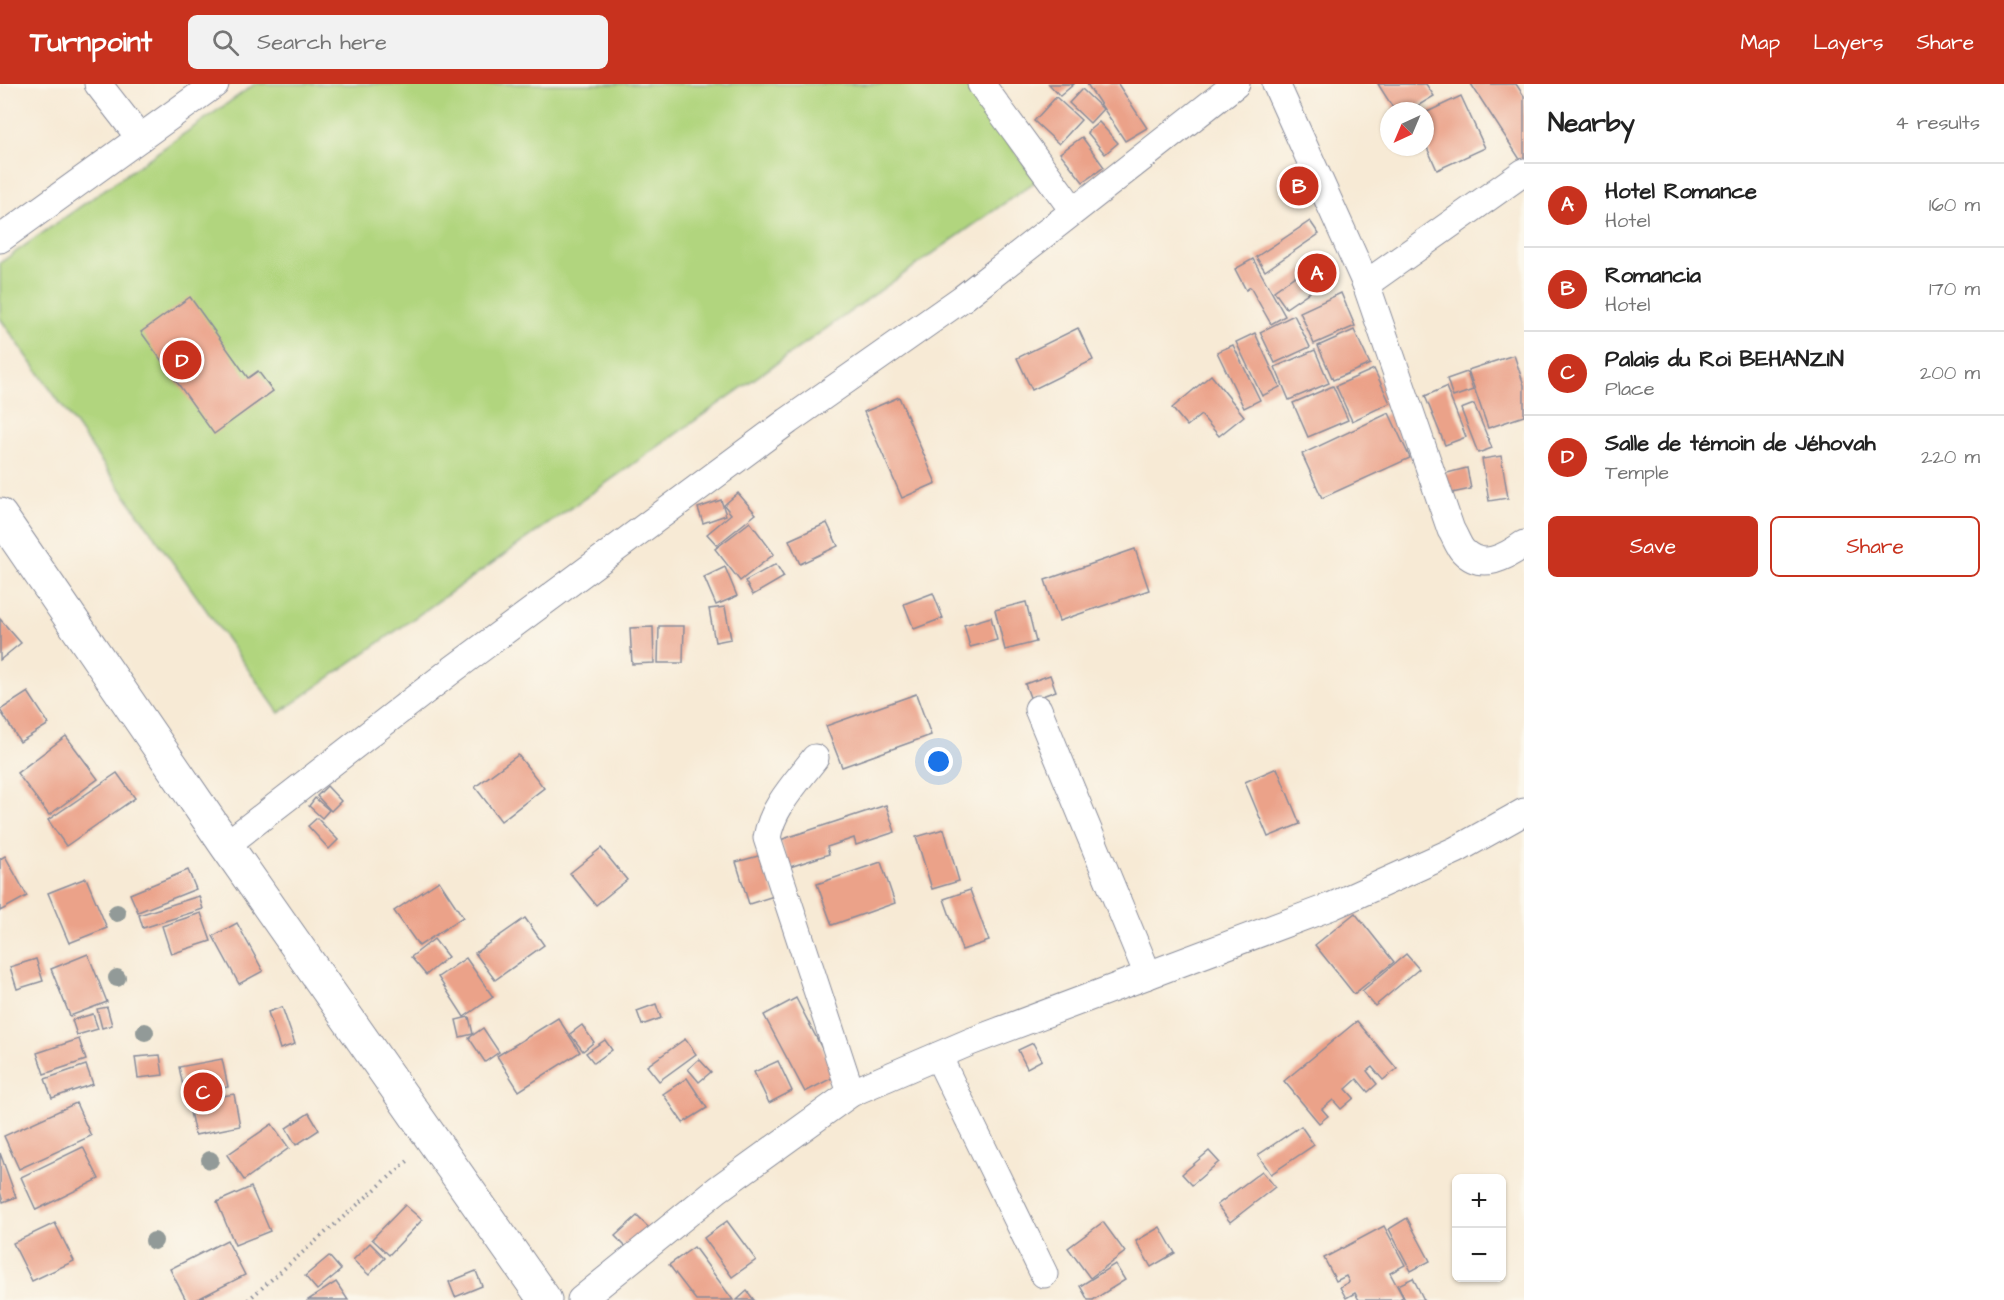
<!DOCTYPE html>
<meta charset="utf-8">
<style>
:root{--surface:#fff;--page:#f2f2f2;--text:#222;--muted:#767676;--line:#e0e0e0;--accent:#c8321e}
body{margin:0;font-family:"Architects Daughter",sans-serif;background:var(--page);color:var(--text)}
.controls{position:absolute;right:18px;bottom:18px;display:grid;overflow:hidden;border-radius:9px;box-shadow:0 2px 4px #0004}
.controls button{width:54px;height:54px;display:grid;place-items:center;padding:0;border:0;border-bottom:2px solid var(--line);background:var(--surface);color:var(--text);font:30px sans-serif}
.compass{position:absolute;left:1380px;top:18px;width:54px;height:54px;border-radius:50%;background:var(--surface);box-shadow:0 2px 4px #0004;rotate:224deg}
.you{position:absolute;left:939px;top:678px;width:21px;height:21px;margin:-15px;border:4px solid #fff;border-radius:50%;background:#1a73e8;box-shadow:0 0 0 9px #1a73e833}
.badge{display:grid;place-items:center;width:39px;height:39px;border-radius:50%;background:var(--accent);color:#fff;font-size:20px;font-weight:700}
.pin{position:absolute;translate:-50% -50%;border:3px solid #fff;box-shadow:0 2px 6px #0006}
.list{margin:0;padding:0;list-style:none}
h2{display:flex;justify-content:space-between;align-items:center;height:78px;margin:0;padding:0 24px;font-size:26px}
h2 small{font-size:20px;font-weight:400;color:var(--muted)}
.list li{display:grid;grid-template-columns:39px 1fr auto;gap:18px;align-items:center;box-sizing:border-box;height:84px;padding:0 24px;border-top:2px solid var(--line)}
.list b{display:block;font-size:22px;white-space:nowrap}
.list p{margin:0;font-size:20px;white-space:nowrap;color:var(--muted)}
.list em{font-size:20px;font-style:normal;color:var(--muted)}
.actions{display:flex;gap:12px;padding:18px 24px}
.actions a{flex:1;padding:14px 0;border:2px solid var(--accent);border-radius:9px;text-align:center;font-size:21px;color:var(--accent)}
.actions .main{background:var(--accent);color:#fff}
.icon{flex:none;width:33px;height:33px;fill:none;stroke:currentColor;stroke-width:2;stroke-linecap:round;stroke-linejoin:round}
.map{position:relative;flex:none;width:1524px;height:1216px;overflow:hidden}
header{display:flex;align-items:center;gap:36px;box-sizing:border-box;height:84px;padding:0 30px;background:var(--accent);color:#fff}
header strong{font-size:28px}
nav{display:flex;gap:33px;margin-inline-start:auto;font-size:21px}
.search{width:420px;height:54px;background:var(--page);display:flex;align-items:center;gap:15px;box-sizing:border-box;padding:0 21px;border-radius:9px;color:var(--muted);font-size:22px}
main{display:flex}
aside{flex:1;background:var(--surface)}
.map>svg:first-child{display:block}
</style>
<header>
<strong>Turnpoint</strong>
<div class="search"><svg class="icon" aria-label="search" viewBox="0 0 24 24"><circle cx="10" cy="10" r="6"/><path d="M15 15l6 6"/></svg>Search here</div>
<nav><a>Map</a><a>Layers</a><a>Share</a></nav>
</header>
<main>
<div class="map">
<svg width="1524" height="1216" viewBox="0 0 1524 1216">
<rect width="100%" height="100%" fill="#fbf7ec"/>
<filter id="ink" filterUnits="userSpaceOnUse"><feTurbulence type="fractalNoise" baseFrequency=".0167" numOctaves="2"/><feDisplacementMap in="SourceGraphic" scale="12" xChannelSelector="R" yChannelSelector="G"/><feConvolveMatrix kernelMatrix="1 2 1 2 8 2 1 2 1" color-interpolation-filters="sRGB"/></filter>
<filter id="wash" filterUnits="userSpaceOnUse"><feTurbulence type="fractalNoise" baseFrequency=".008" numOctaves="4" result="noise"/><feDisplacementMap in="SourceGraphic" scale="24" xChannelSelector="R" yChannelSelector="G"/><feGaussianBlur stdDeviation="1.35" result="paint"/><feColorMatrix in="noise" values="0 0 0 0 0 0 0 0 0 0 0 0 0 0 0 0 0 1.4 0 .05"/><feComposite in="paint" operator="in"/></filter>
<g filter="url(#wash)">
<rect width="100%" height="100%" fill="#f7ead5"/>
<path fill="#b1d57e" stroke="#66826e" stroke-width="1.5" d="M255,0H967L1036,97L279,629L0,234V179Z"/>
<g id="blocks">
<g fill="#eba289">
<path d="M1049,0H1074L1060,12Z"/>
<path d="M1087,0H1118L1147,44L1125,57Z"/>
<path d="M1378,0H1426L1434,12L1409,27H1395Z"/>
<path d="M1471,0H1516L1524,12V75L1521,77Z"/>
<path d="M1082,5L1103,25L1090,39L1069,19Z"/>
<path d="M1461,12L1485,64L1437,86L1425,59V29Z"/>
<path d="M1056,13L1081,36L1059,60L1034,37Z"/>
<path d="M1099,38L1118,59L1105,70L1087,48Z"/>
<path d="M1082,53L1104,83L1083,98L1060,69Z"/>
<path d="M1310,137L1319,150L1265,187L1256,173Z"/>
<path d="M1253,175L1285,232L1271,240L1250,203L1246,206L1235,185Z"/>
<path d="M1309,182L1321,200L1286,224L1274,207Z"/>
<path d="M1341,209L1355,242L1314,260L1300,228Z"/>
<path d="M190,213L248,294L258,287L273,307L214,350L141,248Z"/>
<path d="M1294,231L1310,263L1275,279L1260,248Z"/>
<path d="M1078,244L1093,276L1032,306L1017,274Z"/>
<path d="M1354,246L1370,280L1333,296L1318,262Z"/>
<path d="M1255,249L1280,303L1262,312L1236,258Z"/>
<path d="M1233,261L1260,316L1244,324L1217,268Z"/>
<path d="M1315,266L1329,299L1289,316L1275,283Z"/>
<path d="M1514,271L1524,301V332L1488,344L1468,286Z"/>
<path d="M1374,285L1390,319L1352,337L1336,302Z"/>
<path d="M1467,288L1473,306L1453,313L1447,295Z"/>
<path d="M1211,291L1244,332L1219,352L1201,331L1187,342L1172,324Z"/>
<path d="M1333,302L1348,336L1308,353L1293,319Z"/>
<path d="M1446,303L1466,353L1445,361L1425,312Z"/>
<path d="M899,313L936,399L902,414L864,328Z"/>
<path d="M1474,320L1492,364L1478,369L1461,325Z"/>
<path d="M1389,329L1410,374L1322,414L1302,370Z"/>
<path d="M1501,372L1508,414L1489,417L1482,375Z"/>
<path d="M1467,384L1471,405L1447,410L1443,390Z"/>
<path d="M738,409L756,430L717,461L707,450L731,430L724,421Z"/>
<path d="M721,416L726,431L703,439L698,424Z"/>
<path d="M750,438L774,470L740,497L715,465Z"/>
<path d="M827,439L838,462L800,480L789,456Z"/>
<path d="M1135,465L1149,506L1059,537L1045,496Z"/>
<path d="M776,480L784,493L753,511L745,497Z"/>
<path d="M725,483L737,512L716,521L704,493Z"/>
<path d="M933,509L943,534L914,545L904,520Z"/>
<path d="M1026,518L1036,558L1005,566L995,526Z"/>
<path d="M725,523L731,555L715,558L709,525Z"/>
<path d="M991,533L997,556L970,563L964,541Z"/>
<path d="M0,535L21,559L0,576Z"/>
<path d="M659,542H684L683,579H658Z"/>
<path d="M653,543L654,579L632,580L630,544Z"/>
<path d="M1050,591L1056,607L1031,616L1025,600Z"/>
<path d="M28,608L49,640L20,658L0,626Z"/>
<path d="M916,610L931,651L842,683L826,642Z"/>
<path d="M66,652L98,695L49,731L17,689Z"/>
<path d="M518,671L544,704L501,737L475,703Z"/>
<path d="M1277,684L1300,740L1268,753L1245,698Z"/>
<path d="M117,689L135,714L66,762L48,736Z"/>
<path d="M327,702L341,717L331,727L317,712Z"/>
<path d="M315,714L329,726L322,734L309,722Z"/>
<path d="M886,721L895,748L856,761L854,754L827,763L829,770L790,783L780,756Z"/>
<path d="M317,734L338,756L329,765L308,742Z"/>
<path d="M944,745L959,797L932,805L916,753Z"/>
<path d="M601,764L627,796L596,821L570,789Z"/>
<path d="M762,771L774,812L749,820L736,778Z"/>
<path d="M5,772L27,812L0,827V775Z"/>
<path d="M881,778L895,819L832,841L817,800Z"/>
<path d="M188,786L196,805L138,828L130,810Z"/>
<path d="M86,794L107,844L69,859L48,809Z"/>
<path d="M439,797L463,833L419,862L394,827Z"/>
<path d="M970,806L989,857L962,866L944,815Z"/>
<path d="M199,812L203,825L143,844L139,831Z"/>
<path d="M201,829L211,857L171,870L162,842Z"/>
<path d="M1355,829L1394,878L1354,910L1315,861Z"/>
<path d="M525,834L544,861L495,896L475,869Z"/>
<path d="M237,839L263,887L239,900L213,852Z"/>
<path d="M434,855L448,873L426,891L411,873Z"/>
<path d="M88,870L107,918L70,932L51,885Z"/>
<path d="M1406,870L1419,885L1375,922L1362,907Z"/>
<path d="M466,874L493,913L464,933L438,893Z"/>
<path d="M36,875L43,897L17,905L10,883Z"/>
<path d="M796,914L836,992L805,1008L764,931Z"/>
<path d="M656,920L661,934L642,941L637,927Z"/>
<path d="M107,923L112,941L102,944L97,925Z"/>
<path d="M282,923L295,960L280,965L268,928Z"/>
<path d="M93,930L98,945L77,951L72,936Z"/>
<path d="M469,933L473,950L460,953L456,936Z"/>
<path d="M558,934L580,968L519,1007L497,972Z"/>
<path d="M1357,937L1397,985L1383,996L1372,983L1367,987L1377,1000L1368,1008L1357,995L1346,1005L1354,1014L1341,1025L1333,1016L1322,1025L1328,1032L1319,1039L1284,997Z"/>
<path d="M582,941L594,958L583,967L570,950Z"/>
<path d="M483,944L499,968L485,978L469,954Z"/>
<path d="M79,955L86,976L44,990L37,969Z"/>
<path d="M685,955L696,970L659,997L647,982Z"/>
<path d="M605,956L612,966L594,979L586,969Z"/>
<path d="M1033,959L1042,976L1027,984L1018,966Z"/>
<path d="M160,971L163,991L138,994L135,973Z"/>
<path d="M222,975L228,1003L185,1011L179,983Z"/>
<path d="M699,975L711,988L699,998L688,985Z"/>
<path d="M778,977L792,1007L769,1019L754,988Z"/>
<path d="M86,981L93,1000L52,1014L45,995Z"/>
<path d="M687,994L707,1024L683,1039L663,1010Z"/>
<path d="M234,1010L240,1042L195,1051L188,1018Z"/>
<path d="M76,1019L91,1052L19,1085L4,1052Z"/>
<path d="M309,1029L319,1046L296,1061L286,1044Z"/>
<path d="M272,1040L289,1064L244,1096L227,1071Z"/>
<path d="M1301,1042L1314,1061L1271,1090L1258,1071Z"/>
<path d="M83,1063L99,1095L36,1126L21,1093Z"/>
<path d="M1209,1067L1219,1078L1192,1101L1182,1090Z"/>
<path d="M0,1069L16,1113L3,1118L0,1108Z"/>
<path d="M1262,1087L1275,1103L1230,1138L1217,1121Z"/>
<path d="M251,1103L270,1147L235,1161L217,1118Z"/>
<path d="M405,1121L422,1136L389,1171L372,1155Z"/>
<path d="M637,1132L649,1144L627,1164L615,1152Z"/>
<path d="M1407,1134L1430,1177L1411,1187L1389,1145Z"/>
<path d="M727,1137L756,1176L732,1193L704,1154Z"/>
<path d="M1103,1138L1125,1168L1090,1194L1068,1164Z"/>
<path d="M55,1139L74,1177L32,1197L13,1159Z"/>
<path d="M1384,1142L1405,1181L1390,1189L1403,1213L1398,1216H1359L1355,1209L1346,1214L1340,1203L1349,1198L1346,1192L1336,1197L1324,1174Z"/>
<path d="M1160,1143L1175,1169L1151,1183L1136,1157Z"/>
<path d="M227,1156L245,1191L196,1216H186L170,1185Z"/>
<path d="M370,1159L385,1174L369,1191L353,1176Z"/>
<path d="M694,1163L733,1216H696L669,1181Z"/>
<path d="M329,1172L341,1186L317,1206L305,1192Z"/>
<path d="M1115,1180L1125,1196L1093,1216H1088L1080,1202Z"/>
<path d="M476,1187L482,1202L455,1213L449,1198Z"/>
<path d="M1413,1194L1424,1216H1405L1398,1201Z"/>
<path d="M336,1198L348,1216H308Z"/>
<path d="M747,1207L754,1216H737Z"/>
</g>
</g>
</g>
<g filter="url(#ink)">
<use href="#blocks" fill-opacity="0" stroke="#898c9a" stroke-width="1.5"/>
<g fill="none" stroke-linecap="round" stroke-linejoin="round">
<defs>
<g id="street">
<path d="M98,0L140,54"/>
<path d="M981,0L1073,126"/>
<path d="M1276,0L1366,200L1451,446C1455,452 1458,462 1463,467C1482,487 1506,473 1524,460"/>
<path d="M0,155L215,0"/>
<path d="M1366,200L1524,88"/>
<path d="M1038,625L1148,891"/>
<path d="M815,674C796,699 772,723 767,754L851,1009"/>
<path d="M226,761L452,586L788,337L963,214L1236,0"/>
<path d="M938,972L1044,1190"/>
<path d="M581,1216L718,1105L851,1009L970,958L1332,822L1456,766L1524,728"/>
</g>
<path id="secondary" d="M0,431L226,761L545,1216"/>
</defs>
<use href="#street" stroke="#898c9a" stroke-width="29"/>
<use href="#secondary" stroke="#898c9a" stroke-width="35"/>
<path stroke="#898c9a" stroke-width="4" stroke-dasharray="1.5 4.5" stroke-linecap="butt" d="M248,1216L410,1075"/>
<use href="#street" stroke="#fff" stroke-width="27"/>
<use href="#secondary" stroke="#fff" stroke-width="33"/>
</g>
<g fill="#929a98">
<circle cx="117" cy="829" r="9"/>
<circle cx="117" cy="894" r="9"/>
<circle cx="145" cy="948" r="9"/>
<circle cx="210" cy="1076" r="9"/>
<circle cx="154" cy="1157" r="9"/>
</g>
</g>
</svg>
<div class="controls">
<button>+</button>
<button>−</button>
</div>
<svg class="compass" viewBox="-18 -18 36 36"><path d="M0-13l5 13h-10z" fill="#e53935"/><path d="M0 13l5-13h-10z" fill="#767676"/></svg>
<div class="you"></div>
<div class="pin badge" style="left:1317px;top:189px">A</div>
<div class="pin badge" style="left:1299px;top:102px">B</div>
<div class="pin badge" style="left:203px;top:1008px">C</div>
<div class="pin badge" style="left:182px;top:276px">D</div>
</div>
<aside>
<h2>Nearby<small>4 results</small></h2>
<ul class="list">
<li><span class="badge">A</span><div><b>Hotel Romance</b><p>Hotel</p></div><em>160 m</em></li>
<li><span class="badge">B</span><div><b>Romancia</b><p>Hotel</p></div><em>170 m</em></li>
<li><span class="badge">C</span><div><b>Palais du Roi BEHANZIN</b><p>Place</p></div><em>200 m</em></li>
<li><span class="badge">D</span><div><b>Salle de témoin de Jéhovah</b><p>Temple</p></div><em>220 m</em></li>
</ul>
<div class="actions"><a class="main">Save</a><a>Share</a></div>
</aside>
</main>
